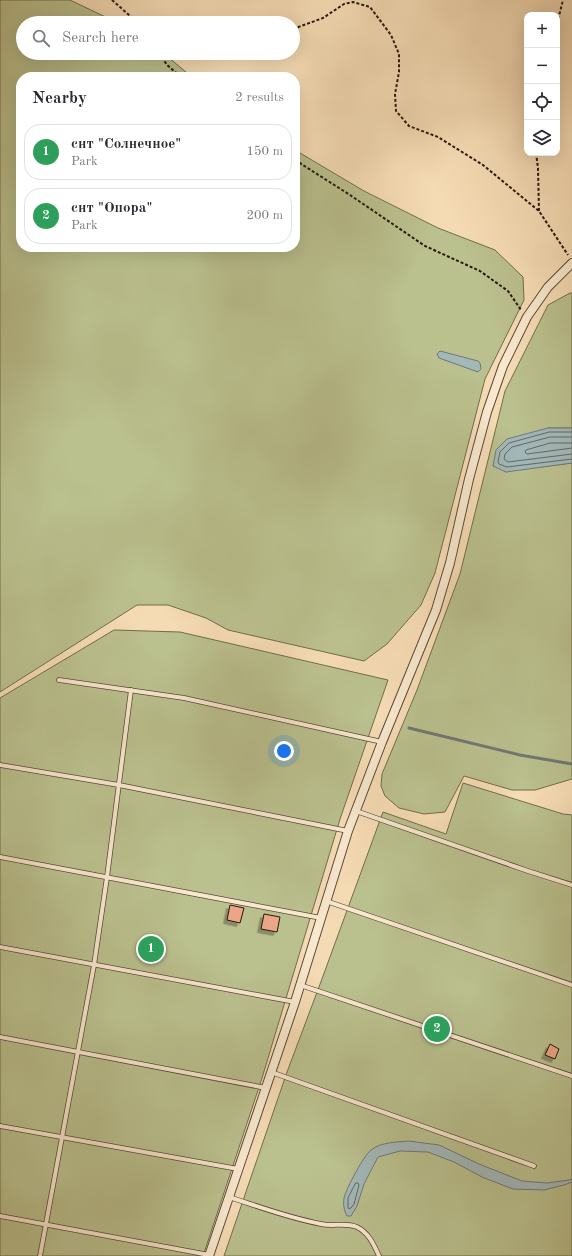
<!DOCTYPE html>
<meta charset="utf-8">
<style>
:root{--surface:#fff;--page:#f7f7f7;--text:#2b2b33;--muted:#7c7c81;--line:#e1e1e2;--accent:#d93025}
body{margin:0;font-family:"Old Standard TT",serif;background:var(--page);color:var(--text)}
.controls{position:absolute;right:12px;top:12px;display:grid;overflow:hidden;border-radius:8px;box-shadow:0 4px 16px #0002}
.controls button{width:36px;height:36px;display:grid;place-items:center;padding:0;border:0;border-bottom:1px solid var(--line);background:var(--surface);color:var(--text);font:20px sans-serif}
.you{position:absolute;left:284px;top:751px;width:14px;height:14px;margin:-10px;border:3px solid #fff;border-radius:50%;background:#1a73e8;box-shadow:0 0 0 6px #1a73e833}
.badge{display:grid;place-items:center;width:26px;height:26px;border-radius:50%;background:var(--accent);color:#fff;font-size:13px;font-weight:700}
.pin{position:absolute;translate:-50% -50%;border:2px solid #fff;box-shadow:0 1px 4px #0006}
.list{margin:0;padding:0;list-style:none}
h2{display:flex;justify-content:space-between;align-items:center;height:52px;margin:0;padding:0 16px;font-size:17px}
h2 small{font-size:13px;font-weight:400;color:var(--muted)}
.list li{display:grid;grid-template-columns:26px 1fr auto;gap:12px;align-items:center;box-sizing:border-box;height:56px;margin:0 8px 8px;padding:0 8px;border:1px solid var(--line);border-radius:16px}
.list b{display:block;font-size:15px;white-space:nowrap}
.list p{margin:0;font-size:13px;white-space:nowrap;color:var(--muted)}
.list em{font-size:13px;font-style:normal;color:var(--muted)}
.icon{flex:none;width:22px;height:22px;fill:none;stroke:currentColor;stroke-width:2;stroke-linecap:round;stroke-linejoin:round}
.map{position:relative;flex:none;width:572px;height:1256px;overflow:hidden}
.search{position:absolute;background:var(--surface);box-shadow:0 4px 16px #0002;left:16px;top:16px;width:284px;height:44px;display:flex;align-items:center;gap:10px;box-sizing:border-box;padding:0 14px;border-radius:22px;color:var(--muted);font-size:15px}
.panel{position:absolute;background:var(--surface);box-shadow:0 4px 16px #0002;left:16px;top:72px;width:284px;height:180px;border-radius:16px}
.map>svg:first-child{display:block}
</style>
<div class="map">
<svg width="572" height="1256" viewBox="0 0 572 1256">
<defs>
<filter id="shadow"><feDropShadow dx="-3.5" dy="3.5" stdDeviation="0" flood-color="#0004"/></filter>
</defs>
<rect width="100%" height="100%" fill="#f5dbb4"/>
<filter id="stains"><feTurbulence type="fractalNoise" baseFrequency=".005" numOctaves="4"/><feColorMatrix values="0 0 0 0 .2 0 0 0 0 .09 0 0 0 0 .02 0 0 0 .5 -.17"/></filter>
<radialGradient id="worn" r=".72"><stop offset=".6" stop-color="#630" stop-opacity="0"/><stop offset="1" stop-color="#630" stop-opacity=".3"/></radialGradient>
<g fill="#bac08e" stroke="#716c4f">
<path d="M0,0H70L118,23H23V53H163L192,77H21V247H295V150L364,191L438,228L495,250L523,277L524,300L485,379L435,573L421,605L387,644L364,661L228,630L206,618L168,605H137L0,692Z"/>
<path d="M570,293H572V428H548L540,467L572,463V779L535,790H512L464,776L445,812L424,814L399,808L385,796L381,786L382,774L417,690L460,574L505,391L548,305Z"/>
<path d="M114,630L180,632L388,680L340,819L262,1078L203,1256H0V698Z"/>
<path d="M463,783L563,814L572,815V1256H224L287,1072L319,987L383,812L446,834Z"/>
</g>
<g fill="#a2b8b9" stroke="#717875">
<path d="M440,351L478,361L480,363L481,369L478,372L439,358L437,354Z"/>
<path d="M548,428H572V463L506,472L493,466L496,450L507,439Z"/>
<path d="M409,1141L439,1145L479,1164L522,1181L547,1183L569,1180L572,1179V1182L564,1185L544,1190L513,1189L482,1177L454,1162L428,1152L400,1151L378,1157L364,1184L357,1206L351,1216H347C344,1210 343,1205 344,1198C346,1189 364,1155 371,1150C381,1142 397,1142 409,1141Z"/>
</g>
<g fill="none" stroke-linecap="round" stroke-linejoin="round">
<g stroke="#656864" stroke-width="1">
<path d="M572,432H549L509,443L500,452L498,462L499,464L507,467L572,459"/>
<path d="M572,437H550L512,447L505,454L504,459L508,462L572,454"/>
<path d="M572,443H550L526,450L525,452L527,454L572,448"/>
<path d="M356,1183H358L359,1185L354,1204L351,1208L349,1209L348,1207V1198Z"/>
</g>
<path stroke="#717875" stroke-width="3" d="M409,728L520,755L572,764"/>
</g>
<g fill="#eaa687" stroke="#281810" filter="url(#shadow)">
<path d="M230,905L244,908L240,923L227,920Z"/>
<path d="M264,914L280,917L277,932L261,929Z"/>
<path d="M550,1044L559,1049L555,1059L545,1055Z"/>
</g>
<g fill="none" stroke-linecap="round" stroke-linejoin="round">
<defs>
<g id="lane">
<path d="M59,680L184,698L382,742"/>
<path d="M0,765L119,785L348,831"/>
<path d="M356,811L528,871L572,885"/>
<path d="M0,857L321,918"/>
<path d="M326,901L572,985"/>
<path d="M0,947L295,1002"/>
<path d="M300,985L572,1076"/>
<path d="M0,1037L266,1088"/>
<path d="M271,1072L534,1166"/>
<path d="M0,1126L238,1169"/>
<path d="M229,1197C260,1207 289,1218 321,1224C333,1227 345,1222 357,1227C369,1233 374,1245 379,1256"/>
<path d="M0,1216L209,1255"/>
<path d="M40,1256L94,965L107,877L131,690"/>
</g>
<path id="street" d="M209,1256L295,1002L348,831L382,742L436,610L450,563L469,479L487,412L503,366L527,317L548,287L572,263"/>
</defs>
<use href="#lane" stroke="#5b4939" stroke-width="5.5"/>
<use href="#street" stroke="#5b4939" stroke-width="10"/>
<g stroke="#281810" stroke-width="2" stroke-dasharray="3 2" stroke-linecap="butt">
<path d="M112,0L137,22L142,23"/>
<path d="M557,24L563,0"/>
<path d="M293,29L323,18L344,4L353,2L370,7L391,35L399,54V72L395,94L396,111L409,126L438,137L483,165L539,211L568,255"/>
<path d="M159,53L167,65L181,77"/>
<path d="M536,153L538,168L539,211"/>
<path d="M295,160L350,195L425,246L480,271L508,291L521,310"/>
</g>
<use href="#lane" stroke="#f8e8ce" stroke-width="4"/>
<use href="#street" stroke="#f8e8ce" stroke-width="8"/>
</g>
<rect width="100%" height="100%" filter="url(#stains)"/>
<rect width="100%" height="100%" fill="url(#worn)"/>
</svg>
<div class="controls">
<button>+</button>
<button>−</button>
<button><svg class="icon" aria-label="locate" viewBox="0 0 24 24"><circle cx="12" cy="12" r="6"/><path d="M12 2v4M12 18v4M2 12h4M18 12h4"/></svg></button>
<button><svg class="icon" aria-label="layers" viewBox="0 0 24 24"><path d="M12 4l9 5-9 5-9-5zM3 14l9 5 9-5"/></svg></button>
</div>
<div class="you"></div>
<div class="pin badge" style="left:151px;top:949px;background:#2e9e5b">1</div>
<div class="pin badge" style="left:437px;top:1029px;background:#2e9e5b">2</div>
<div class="search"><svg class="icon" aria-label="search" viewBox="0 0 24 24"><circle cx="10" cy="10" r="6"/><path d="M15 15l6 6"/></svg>Search here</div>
<section class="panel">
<h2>Nearby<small>2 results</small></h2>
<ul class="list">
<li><span class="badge" style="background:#2e9e5b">1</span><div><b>снт &quot;Солнечное&quot;</b><p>Park</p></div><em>150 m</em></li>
<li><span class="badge" style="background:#2e9e5b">2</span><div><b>снт &quot;Опора&quot;</b><p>Park</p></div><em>200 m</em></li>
</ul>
</section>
</div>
